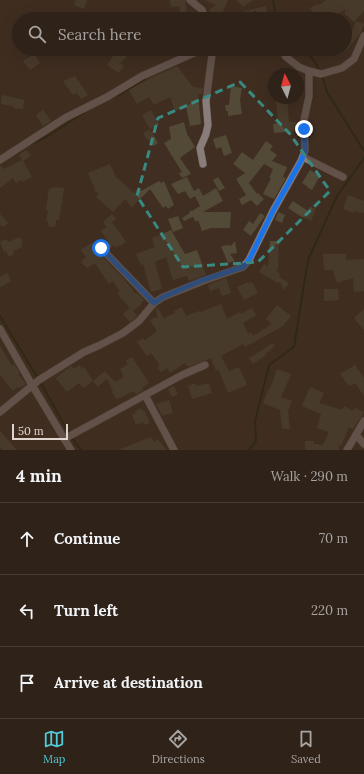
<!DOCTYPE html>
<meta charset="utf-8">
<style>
:root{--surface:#2f2219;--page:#3b2f26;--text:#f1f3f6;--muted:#a7a4a2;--line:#4a3f38;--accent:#52cbd8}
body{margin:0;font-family:Lora,serif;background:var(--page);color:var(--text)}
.compass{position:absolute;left:268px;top:68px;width:36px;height:36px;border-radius:50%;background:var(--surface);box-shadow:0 4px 16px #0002;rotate:354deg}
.scale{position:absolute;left:12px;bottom:10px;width:56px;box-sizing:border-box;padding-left:4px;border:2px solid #e0d5cc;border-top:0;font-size:11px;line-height:14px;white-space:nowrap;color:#e0d5cc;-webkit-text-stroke:3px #3f2e21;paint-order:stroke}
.stop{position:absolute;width:12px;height:12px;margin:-9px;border:3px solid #1a73e8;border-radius:50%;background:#fff}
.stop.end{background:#1a73e8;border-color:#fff;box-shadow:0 1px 4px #0008}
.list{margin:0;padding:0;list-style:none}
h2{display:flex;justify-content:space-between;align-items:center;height:52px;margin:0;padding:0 16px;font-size:17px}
h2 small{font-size:13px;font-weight:400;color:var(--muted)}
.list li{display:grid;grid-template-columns:26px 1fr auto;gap:12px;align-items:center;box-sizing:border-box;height:72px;padding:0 16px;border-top:1px solid var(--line)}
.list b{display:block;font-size:15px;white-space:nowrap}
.list em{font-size:13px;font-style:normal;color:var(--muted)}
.icon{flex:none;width:22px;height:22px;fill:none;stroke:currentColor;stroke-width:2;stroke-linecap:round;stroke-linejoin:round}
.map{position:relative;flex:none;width:364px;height:450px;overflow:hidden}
.search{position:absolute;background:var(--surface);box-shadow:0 4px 16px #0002;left:12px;right:12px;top:12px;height:44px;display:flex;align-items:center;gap:10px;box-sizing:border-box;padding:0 14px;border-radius:22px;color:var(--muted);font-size:15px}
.sheet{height:268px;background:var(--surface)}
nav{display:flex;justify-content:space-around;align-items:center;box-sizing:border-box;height:56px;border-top:1px solid var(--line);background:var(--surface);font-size:11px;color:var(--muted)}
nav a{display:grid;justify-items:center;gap:2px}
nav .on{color:var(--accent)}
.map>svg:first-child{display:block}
</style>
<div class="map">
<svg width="364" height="450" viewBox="0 0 364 450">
<rect width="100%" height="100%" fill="#3f2e21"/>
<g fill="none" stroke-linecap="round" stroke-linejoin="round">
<g stroke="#1c2203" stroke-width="2">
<path d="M273,0L276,19"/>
<path d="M304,49L315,62L320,72"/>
<path d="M322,76L327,92L364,151"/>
<path d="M115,96L121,94L146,78"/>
<path d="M31,144L48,136L85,112"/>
<path d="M0,316L39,380L70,435L81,450"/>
<path d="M249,450L256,441L255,421L269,365L294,347L308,260L337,196L364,158"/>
</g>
</g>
<g fill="#524a36">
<path d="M76,0H87L84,9L74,5Z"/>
<path d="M170,0H185L187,12L193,11L194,19H181L179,6L171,7Z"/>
<path d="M205,0H228L223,11L230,19H216L209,10L216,5Z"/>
<path d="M237,0H253L243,7Z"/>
<path d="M327,0H364V11L354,22L345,14V9L330,19H316L310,8L318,4L319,5Z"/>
<path d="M266,6L268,19H258L256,10L245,19H235L245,11Z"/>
<path d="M356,21L364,24L361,32L346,51L344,50L347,43L345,41V30L351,34Z"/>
<path d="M127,49H135L120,63L124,66L119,73L107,65L117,51L121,54Z"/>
<path d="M34,54L40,63L30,70L23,61Z"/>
<path d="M177,66L193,87L203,88L202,94H198L201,124L190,126L186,106L175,111L170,97L154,105L149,97L137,104L129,90L155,76Z"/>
<path d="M75,76L88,95L81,99L77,93L73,95L63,81Z"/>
<path d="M231,86L242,88L240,99L242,114L228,116V111H226L225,105H229Z"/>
<path d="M2,95L24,100L23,109L13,108V106L1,104Z"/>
<path d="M276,98H287L289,122H296L297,131L274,133L273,124L278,123Z"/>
<path d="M43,110L51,121L43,126L36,115Z"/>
<path d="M151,110L159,125L150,129L158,143L153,146L148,139L147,140L143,133L150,129L142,115Z"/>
<path d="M184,122L187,134L195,147L180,158L191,174L182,178L179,173L182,172L164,143L171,139L169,127Z"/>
<path d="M226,135L232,153L224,156L221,147L216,149L213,139Z"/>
<path d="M266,141L273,146L270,150L277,155L272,161L287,167L283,177L286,178L274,199L263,194L271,178H269L273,169L264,164L249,183L257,194L258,193L264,199L257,206L251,200L242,205L239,199L246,195L236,179L245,173L233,164L242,152L253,160Z"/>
<path d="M26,150L31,156L23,161L32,177L22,182L21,180L16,183L13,178L0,188V165L4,169L22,160L19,155Z"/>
<path d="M110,164L116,177L134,193L139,188L141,191L159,181L161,183L164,181L174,205L168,209L166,206L163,208L150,189L132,207L125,199L113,212L96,197L99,194L94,190L95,189L88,173Z"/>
<path d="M310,170L320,176L312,190L307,187V186L302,183Z"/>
<path d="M187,177L194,191L199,188L203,196L216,188L223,201L203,212H231L230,228H211L202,231L198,220L196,222L193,217L184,221L182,218L190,213L189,211H192L200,206L195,196L190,199L185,191L178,194L171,184Z"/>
<path d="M218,177L225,188L219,191L213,180Z"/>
<path d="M52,187L64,188L59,220H56L55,227L48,226V221H46L48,211L46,210L49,188L52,189Z"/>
<path d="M348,195L364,201V213L354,211L353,213L343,209Z"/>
<path d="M293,201L308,211L310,207L316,209L311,221L302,217L288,208Z"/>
<path d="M278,212L285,215L282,223L275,220Z"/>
<path d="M260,213L265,216L251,236L243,230L249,221L253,224Z"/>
<path d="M0,214L8,223L3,227L0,224Z"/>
<path d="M112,214L116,219L112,222L126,242L120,246L119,245L115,248L114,245L109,249L104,244L108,241L101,231L107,227L103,222Z"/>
<path d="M178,216L183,228L173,232L168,219Z"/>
<path d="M171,230L185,254L197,250L206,275L189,281L187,276L173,280L166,257L155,262L162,289L151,292L143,264L141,265L136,254L155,247L152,238Z"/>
<path d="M20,237L23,244H21L22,247L13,251L14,254L9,257L6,251L4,252L0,242L7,239L8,242Z"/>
<path d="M235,241L237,253L230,254L235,261L228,263L221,246L230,245V247Z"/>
<path d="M270,241H279L278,269L276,271L280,274L279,277L289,283L284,290L280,282L278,283L259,272L264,264L268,266Z"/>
<path d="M93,242L96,247L97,251L124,279L136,294L138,293L144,300L141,303L142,304L133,311L137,316L130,322L123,314L130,308L117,293L120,291L113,281L109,284L95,263L87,268L81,262L86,257L81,250Z"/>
<path d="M323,254H346V260L364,259V291L354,292L353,278L337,283L333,270H324Z"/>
<path d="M7,273L11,281L0,287V277Z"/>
<path d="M226,278L231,293L222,296L219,288L210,291L208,285Z"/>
<path d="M248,282L249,284L252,282L258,293L244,300L237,287Z"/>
<path d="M324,289H338L339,300L324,301Z"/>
<path d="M221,304L227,319L240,312L241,314L252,308L256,315L243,323L248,334L251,332L253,336L272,324L266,319L277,305L291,316L283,326L245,347L243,344L221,356L229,371L239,367L247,385L228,393L218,369L216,371L211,358L188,367L185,363L170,373L167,368L161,372L157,367L160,365L151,353L147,356L137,342L143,338L145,340L157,331L150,320L156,317L158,319L156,309L157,307L164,318L175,313L174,311L182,307L186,316L199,311L200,312Z"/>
<path d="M364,309V330L354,318Z"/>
<path d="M273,343L275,346L265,354L266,355L253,364L249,358Z"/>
<path d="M0,346L12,366L14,364L20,373L18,374L26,384L22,387L21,386L18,388L17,387L13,391L0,375Z"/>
<path d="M132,357L149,383L142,388L144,390L136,394L133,391L118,399H116L112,392L113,391L107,379L98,387L93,381L105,371L115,382L124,377L120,369L128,364L126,361Z"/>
<path d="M80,365L82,369L84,367L93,381L83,388L79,383L67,392L56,378L71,366L74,369Z"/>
<path d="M355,365L364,378V396L355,383L349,386L340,374Z"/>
<path d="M277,369L291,374L281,397L292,401L288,411L290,429H282L280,410L263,403L269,388L270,389Z"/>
<path d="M195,383L196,386L209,383L212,393L192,399L188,386Z"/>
<path d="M174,386L178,394L172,397L168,389Z"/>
<path d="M310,387L324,393L319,403L342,410L344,406L353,411L355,408L364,412L353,429L349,427L341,446L339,445V450H305V441H314V444L323,445L329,432L317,428L321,414L302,406Z"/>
<path d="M169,400L173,413L162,416L156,404Z"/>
<path d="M141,408L142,411L144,410L150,423L144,425L143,422L136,425L132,415L136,413L135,411Z"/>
<path d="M0,431L17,450H2L0,447Z"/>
<path d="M151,437L154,442L158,439L166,450H118Z"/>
</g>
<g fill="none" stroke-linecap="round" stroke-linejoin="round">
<defs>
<g id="minor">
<path d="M190,0L202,10L206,19"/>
<path d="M281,49L286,57L299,67L309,71L321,74L342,68L354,59L364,36"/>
<path d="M303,157L343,177"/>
<path d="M0,160L65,118L107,97L142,76L203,49"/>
<path d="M203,164L200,148L206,134L208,125L206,101L212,55L214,49"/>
<path d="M101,248L154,303"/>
<path d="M0,329L32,385L71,450"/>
<path d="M145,395L174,450"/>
<path d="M0,412L39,380L84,352L100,345L123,333L139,321L154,303L163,297L203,281L243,267L249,260L273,211L301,161L305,151L304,120L309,96V71"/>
<path d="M356,435L364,444"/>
<path d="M64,439L182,375L205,365"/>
<path d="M347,450L364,421"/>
</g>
</defs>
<use href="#minor" stroke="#5c4c40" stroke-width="8"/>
<use href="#minor" stroke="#897d7b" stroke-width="7"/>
</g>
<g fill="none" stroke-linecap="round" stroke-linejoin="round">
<path stroke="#1a73e8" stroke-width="5" d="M101,248L154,303L163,297L203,280L243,267L249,260L273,211L301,161L305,151L304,129"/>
</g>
<path d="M0 0H364V450H0ZM240,82L290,134L330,191L258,262L183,267L137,196L158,118Z" fill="#3f2e21" fill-opacity=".55" fill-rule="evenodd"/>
<path fill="none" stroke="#398981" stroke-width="3" stroke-dasharray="8 5" stroke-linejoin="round" d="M240,82L290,134L330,191L258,262L183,267L137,196L158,118Z"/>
</svg>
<svg class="compass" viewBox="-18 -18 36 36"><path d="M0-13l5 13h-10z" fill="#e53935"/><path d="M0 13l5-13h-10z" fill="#a7a4a2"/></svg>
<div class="scale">50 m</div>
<div class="stop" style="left:101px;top:248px"></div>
<div class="stop end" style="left:304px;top:129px"></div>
<div class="search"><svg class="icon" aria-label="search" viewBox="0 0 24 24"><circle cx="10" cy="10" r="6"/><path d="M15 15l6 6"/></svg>Search here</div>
</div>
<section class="sheet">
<h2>4 min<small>Walk · 290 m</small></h2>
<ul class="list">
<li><svg class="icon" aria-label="ahead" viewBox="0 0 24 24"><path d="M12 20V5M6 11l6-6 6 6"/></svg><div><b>Continue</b></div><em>70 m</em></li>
<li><svg class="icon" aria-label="left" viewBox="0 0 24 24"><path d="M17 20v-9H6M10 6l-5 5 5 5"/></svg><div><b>Turn left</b></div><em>220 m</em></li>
<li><svg class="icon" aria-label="arrive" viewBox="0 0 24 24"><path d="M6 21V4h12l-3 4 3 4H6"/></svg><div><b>Arrive at destination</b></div></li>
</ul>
</section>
<nav>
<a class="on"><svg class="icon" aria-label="map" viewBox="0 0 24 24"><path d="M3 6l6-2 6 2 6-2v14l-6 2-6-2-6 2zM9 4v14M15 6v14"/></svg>Map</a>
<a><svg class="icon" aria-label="directions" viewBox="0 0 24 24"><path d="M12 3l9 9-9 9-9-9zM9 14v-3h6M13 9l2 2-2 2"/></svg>Directions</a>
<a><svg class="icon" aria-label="saved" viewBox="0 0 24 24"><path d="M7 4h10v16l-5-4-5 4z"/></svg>Saved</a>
</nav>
